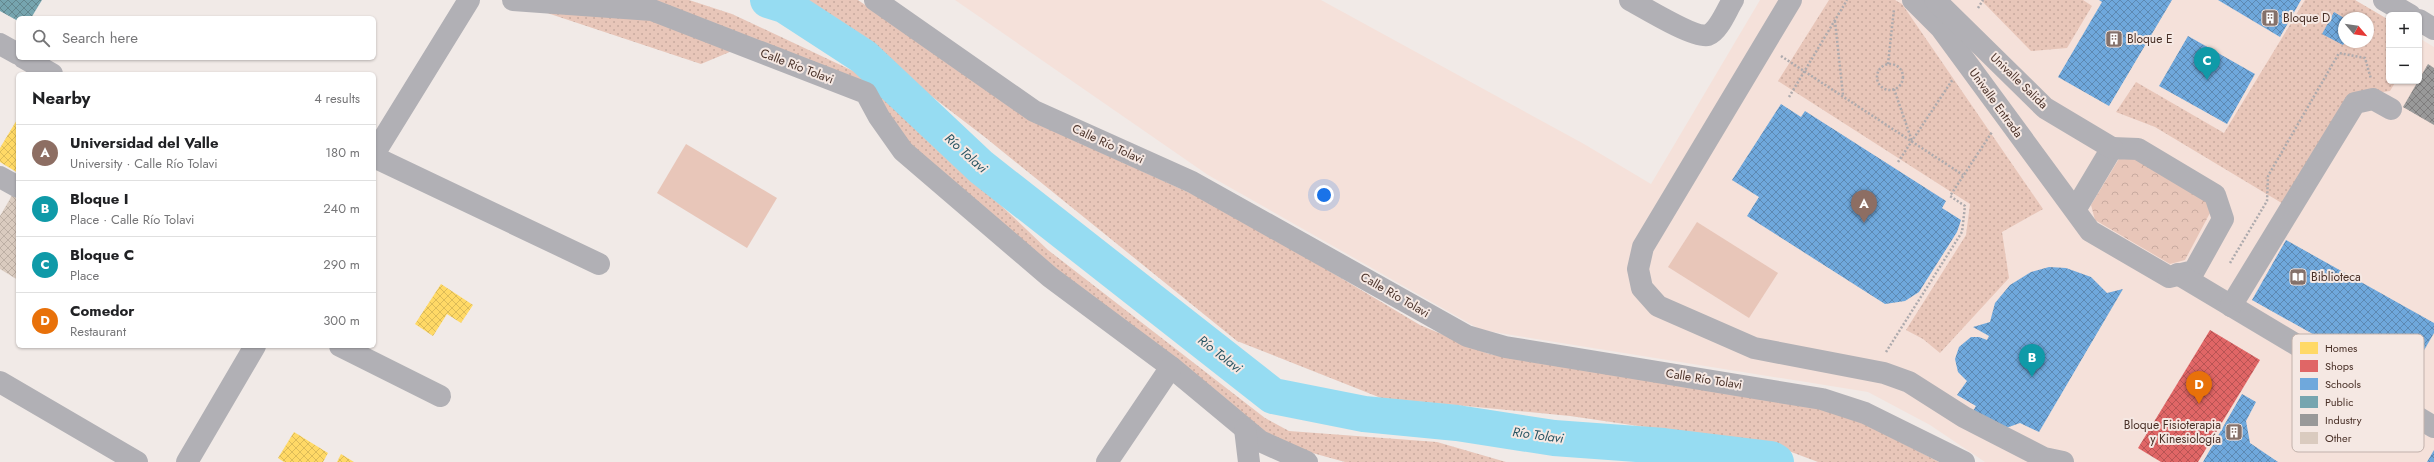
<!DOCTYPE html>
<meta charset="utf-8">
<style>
:root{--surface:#fff;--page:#f6f6f6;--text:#202124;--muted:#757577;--line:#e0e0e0;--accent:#b45309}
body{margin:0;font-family:Jost,sans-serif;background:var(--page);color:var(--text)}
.controls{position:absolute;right:12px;top:12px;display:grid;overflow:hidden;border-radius:6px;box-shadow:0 1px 3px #0004}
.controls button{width:36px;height:36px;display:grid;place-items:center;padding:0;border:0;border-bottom:1px solid var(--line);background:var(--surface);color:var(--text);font:20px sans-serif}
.compass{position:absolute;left:2338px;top:12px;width:36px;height:36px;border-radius:50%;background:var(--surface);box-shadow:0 1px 3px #0004;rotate:119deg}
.you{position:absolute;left:1324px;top:195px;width:14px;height:14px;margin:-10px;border:3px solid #fff;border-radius:50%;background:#1a73e8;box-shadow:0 0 0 6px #1a73e833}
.badge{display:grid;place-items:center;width:26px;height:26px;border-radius:50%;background:var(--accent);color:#fff;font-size:13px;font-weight:700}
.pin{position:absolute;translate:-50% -33px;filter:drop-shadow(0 1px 2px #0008)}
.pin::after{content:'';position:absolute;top:21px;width:14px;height:12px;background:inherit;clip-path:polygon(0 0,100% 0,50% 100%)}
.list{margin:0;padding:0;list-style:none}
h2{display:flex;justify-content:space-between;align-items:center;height:52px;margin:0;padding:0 16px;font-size:17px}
h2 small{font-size:13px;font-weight:400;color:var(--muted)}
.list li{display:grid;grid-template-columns:26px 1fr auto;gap:12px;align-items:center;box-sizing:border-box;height:56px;padding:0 16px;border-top:1px solid var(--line)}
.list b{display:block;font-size:15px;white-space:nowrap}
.list p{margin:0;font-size:13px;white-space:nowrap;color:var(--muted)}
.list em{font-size:13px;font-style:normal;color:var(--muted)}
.icon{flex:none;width:22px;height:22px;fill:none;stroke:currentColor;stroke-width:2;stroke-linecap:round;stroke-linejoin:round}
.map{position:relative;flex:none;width:2434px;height:462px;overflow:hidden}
.search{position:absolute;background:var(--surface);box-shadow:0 1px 3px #0004;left:16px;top:16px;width:360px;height:44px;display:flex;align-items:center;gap:10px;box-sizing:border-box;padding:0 14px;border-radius:6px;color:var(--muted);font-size:15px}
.panel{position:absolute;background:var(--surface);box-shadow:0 1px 3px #0004;left:16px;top:72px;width:360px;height:276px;border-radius:6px}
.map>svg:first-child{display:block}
</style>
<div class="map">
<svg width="2434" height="462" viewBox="0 0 2434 462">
<defs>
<pattern id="grass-dots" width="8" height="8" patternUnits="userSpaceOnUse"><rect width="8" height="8" fill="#e8c6b9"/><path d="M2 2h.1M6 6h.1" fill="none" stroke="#c8aa9f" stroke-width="1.8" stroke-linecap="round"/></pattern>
<pattern id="park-crowns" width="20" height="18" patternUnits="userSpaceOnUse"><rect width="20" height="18" fill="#e8c6b9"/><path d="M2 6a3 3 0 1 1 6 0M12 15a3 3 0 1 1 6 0" fill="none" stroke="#c8aa9f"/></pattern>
<pattern id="homes-cross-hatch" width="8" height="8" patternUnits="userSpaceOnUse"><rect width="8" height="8" fill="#ffd966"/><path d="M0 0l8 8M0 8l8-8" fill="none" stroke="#dcbb58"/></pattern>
<pattern id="shops-cross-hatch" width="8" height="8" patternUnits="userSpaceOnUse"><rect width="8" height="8" fill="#e06666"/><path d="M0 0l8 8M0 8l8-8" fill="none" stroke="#b85454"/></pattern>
<pattern id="schools-cross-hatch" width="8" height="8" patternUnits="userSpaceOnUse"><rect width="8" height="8" fill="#6fa8dc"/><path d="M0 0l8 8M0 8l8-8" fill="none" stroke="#5d89b2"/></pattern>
<pattern id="public-cross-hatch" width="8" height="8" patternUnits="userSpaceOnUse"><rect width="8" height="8" fill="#76a5af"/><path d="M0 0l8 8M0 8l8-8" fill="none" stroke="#63878e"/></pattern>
<pattern id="industry-cross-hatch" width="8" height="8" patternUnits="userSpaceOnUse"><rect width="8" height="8" fill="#999"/><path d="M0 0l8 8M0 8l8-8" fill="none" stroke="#7f7d7d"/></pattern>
<pattern id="building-cross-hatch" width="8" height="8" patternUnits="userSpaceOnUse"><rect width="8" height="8" fill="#dacbbf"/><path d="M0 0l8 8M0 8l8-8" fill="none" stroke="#bdafa4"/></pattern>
</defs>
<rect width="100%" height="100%" fill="#f1eae7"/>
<path fill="#f5e1da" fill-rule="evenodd" d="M955,0H1321L1584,144L1651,184L1760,0H2355L2389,20V81H2419V38L2434,47V462H1985L1930,425L1868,392L1481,330L1208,175ZM2344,18H2368V42H2344Z"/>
<g fill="url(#grass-dots)" fill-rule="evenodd">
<path d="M508,0H689L732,14L866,77L1048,250L1265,418L1289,431L1437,442L1506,462H1345L1280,444L1055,271L908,144L884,109L756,41L701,64Z"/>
<path d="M806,0H858L1032,121L1225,209L1420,325L1489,354L1801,404L1858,420L1939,462H1818L1775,446L1570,416L1381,398L1237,341L986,138Z"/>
<path d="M1829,0H1895L1902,4L2043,209L2002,232L2009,278L1940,353L1923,339L1906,330L1966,235L1970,204L1778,81Z"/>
<path d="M1981,0H2083L2092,6L2067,48L2031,51Z"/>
<path d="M2305,0H2355L2389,20V81H2396L2390,91L2354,96L2285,205L2155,127L2116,112L2136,82L2224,133ZM2344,18H2368V42H2344Z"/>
</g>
<path fill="url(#park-crowns)" d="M2120,157H2134L2207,200L2211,211L2185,260L2170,264L2095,220L2091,205Z"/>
<g fill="#e8c6b9">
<path d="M686,144L777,198L747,248L657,193Z"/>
<path d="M1697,222L1778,273L1749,318L1668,267Z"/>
</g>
<g fill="url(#homes-cross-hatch)">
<path d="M18,118V173L0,162V148Z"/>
<path d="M441,284L473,305L461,323L447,314L433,336L415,324Z"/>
<path d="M294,432L328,453L323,462H284L278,458Z"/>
<path d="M341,454L354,462H337Z"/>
</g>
<path fill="url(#shops-cross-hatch)" d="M2210,330L2260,360L2198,462H2161L2138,448Z"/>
<g fill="url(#schools-cross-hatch)">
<path d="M2099,0H2172L2109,106L2058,77L2102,2Z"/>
<path d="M2218,0H2301L2280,37Z"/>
<path d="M2334,12L2344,18L2345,42L2343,45L2322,34Z"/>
<path d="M2188,36L2255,74L2227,124L2159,86Z"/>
<path d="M1781,104L1801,117L1805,111L1946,201L1942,208L1961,220L1957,232L1919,292L1905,301L1885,304L1747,216L1759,197L1732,180Z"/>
<path d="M2286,240L2434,323V333L2404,385L2252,300Z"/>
<path d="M2049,267L2066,268L2091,277L2107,293L2123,289L2039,432L2020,423L2006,428L1973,411L1976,406L1957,395L1967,381L1958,372L1955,359L1959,347L1971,337H1979L1987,340L1989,336L1973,327L1990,322L1995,303L2010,285L2031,272Z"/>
<path d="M2242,394L2256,402L2246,421L2250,443L2278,462H2203Z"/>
<path d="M2434,450V462H2427Z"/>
</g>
<path fill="url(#public-cross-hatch)" d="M0,0H42L31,18H18V21L0,11Z"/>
<path fill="url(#industry-cross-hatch)" d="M2428,64L2434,68V125L2403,107Z"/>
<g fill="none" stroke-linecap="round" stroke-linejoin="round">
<path stroke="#96dcf2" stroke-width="36" d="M768,0L784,5L864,57L981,167L1273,396L1364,414L1457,423L1554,438L1664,446L1771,459L1776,462"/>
</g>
<path fill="url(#building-cross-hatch)" d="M14,192L18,194V280L0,269V216Z"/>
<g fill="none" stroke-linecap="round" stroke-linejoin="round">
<g stroke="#adaaad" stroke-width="2.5" stroke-dasharray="2 2" stroke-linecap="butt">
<path d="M1978,8L1983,0"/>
<path d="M1835,21L1843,95"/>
<path d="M1781,56L1963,175"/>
<circle cx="1890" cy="77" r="13"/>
<path d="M1888,64L1894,9"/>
<path d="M1894,89L1912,141"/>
<path d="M1789,97L1847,0"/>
<path d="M1898,162L1953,79"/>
<path d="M2230,263L2267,201L2268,176L2339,53L2365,58L2371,79"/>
<path d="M1886,352L1962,232L1965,206L1950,196L1992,132"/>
</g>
<g stroke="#b1b0b5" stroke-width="22">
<path d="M513,0L652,10L866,93L879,117L903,151L1050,277L1171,367L1260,441L1307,462"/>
<path d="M875,0L1034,111L1192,182L1467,336L1505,347L1822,399L1865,413L1964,462"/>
<path d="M1630,0C1643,7 1695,39 1708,35C1719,31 1727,9 1733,0"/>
<path d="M1791,0L1643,247L1638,269L1642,288L1658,306L1754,348L1884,373L1909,382L1964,417L2044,458L2063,462"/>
<path d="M1913,0L1941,28L2090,231L2169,277L2194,271L2223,219L2215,195L2138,149L2112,148L2075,210"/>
<path d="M1935,0L2045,108L2112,148"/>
<path d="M2384,0L2410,15"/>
<path d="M2419,20L2434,29"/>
<path d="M0,44L18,54"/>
<path d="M24,58L52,74"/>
<path d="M374,154L469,0"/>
<path d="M374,157L599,264"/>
<path d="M0,177L18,187"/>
<path d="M2178,274L2434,427"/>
<path d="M2231,306L2355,103L2373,99L2391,109"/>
<path d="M340,346L440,396"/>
<path d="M0,382L137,462"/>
<path d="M1245,429L1249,462"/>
<path d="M187,462L255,346"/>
<path d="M1107,462L1171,367"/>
</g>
</g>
<defs>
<symbol id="building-square" viewBox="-11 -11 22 22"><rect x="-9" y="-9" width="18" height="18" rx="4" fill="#84716a" stroke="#f5e8e3"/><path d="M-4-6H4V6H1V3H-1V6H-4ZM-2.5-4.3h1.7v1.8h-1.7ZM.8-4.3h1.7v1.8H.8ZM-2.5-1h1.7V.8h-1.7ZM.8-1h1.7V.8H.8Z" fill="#fff"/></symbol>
<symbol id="library-square" viewBox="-11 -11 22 22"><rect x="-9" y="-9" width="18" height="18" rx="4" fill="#84716a" stroke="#f5e8e3"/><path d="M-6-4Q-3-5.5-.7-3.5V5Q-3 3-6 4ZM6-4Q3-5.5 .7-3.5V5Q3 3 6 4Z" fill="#fff"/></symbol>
</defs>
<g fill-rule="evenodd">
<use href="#building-square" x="2260" y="8" width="20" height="20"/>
<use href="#building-square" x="2104" y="29" width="20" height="20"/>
<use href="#library-square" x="2288" y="267" width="20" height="20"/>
<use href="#building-square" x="2224" y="422" width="20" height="20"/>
</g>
<g text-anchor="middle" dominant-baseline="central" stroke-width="4" stroke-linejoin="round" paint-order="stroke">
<g font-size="12" fill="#493027" stroke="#f5e8e3" text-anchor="start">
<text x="2283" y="18">Bloque D</text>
<text x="2127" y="39">Bloque E</text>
<text x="2311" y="277">Biblioteca</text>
<text x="2221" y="425" text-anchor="end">Bloque Fisioterapia<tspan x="2221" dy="14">y Kinesiología</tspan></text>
</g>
<g font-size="12" fill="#493027" stroke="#f5e8e3">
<text transform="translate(797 66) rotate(21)">Calle Río Tolavi</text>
<text transform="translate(2019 81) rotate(44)">Univalle Salida</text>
<text transform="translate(1996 103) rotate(54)">Univalle Entrada</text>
<text transform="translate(1108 144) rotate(25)">Calle Río Tolavi</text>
<text transform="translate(1395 295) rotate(30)">Calle Río Tolavi</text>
<text transform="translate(1704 379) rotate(9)">Calle Río Tolavi</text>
</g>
<g font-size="13" font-style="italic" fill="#285563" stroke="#f5e8e3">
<text transform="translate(966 153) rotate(42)">Río Tolavi</text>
<text transform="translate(1220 354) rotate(38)">Río Tolavi</text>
<text transform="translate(1538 435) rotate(8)">Río Tolavi</text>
</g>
</g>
<rect x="2292" y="334" width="132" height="118" rx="6" fill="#f5e8e3" stroke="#c1b1ab" stroke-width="1"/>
<rect x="2300" y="342" width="18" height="12" fill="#ffd966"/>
<rect x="2300" y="360" width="18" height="12" fill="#e06666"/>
<rect x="2300" y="378" width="18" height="12" fill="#6fa8dc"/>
<rect x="2300" y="396" width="18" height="12" fill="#76a5af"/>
<rect x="2300" y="414" width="18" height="12" fill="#999"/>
<rect x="2300" y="432" width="18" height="12" fill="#dacbbf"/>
<g font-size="11" fill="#493027">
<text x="2325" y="352">Homes</text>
<text x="2325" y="370">Shops</text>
<text x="2325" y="388">Schools</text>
<text x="2325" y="406">Public</text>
<text x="2325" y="424">Industry</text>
<text x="2325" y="442">Other</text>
</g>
</svg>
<div class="controls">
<button>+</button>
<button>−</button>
</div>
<svg class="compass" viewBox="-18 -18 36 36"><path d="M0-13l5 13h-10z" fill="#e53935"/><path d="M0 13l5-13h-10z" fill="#757577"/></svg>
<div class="you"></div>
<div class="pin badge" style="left:1864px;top:223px;background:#8d6e63">A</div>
<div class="pin badge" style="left:2032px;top:377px;background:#0f9aa8">B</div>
<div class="pin badge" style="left:2207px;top:80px;background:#0f9aa8">C</div>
<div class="pin badge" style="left:2199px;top:404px;background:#e8710a">D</div>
<div class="search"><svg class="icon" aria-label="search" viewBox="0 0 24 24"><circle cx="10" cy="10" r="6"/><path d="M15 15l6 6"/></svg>Search here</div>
<section class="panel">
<h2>Nearby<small>4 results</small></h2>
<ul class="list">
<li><span class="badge" style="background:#8d6e63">A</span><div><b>Universidad del Valle</b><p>University · Calle Río Tolavi</p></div><em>180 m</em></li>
<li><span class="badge" style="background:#0f9aa8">B</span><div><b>Bloque I</b><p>Place · Calle Río Tolavi</p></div><em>240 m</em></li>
<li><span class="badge" style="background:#0f9aa8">C</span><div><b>Bloque C</b><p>Place</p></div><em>290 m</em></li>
<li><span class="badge" style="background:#e8710a">D</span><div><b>Comedor</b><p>Restaurant</p></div><em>300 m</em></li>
</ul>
</section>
</div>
